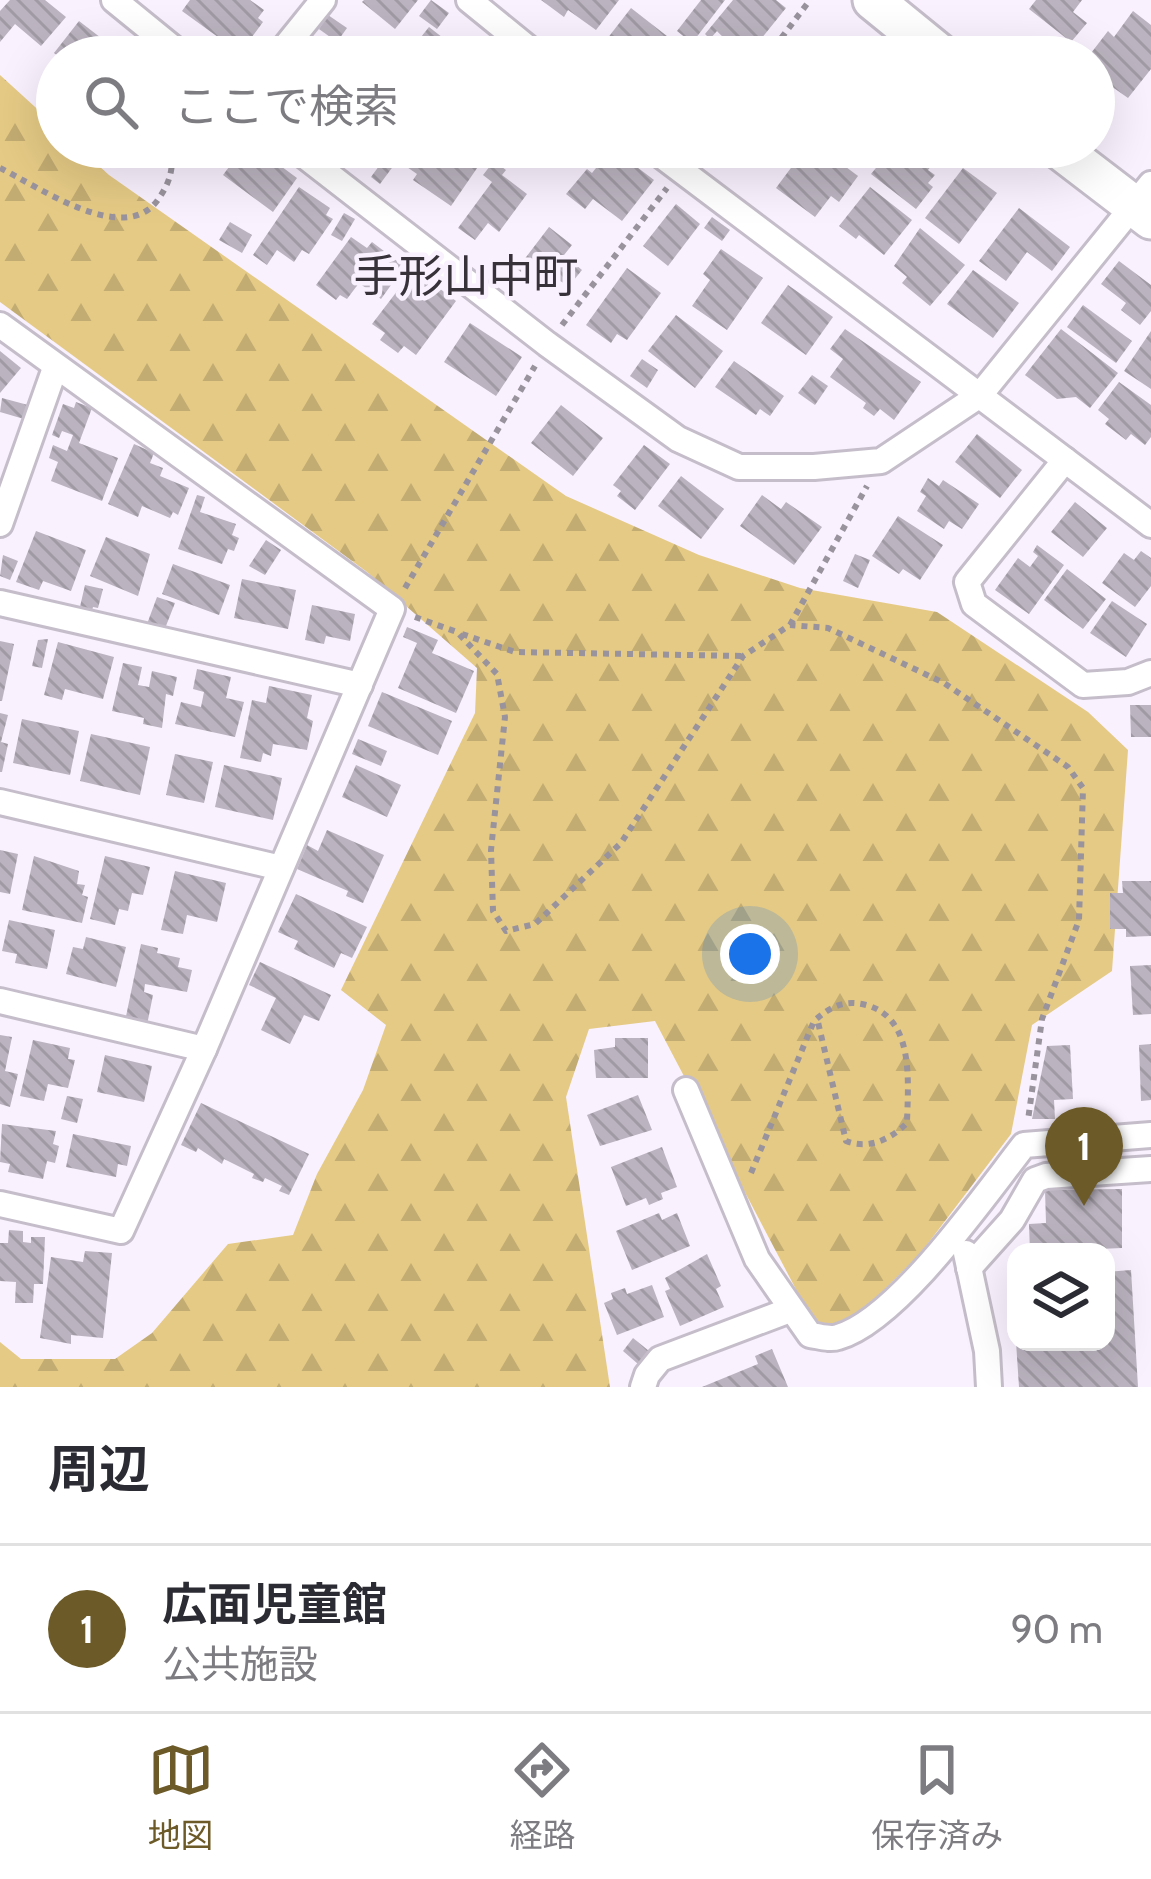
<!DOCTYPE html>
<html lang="ja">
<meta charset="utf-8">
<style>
:root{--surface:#fff;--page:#f7f7f7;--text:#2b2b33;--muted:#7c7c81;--line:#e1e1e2;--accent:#6c5a28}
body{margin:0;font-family:Cabin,"Noto Sans JP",sans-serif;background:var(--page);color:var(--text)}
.controls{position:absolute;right:36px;bottom:36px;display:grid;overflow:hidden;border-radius:24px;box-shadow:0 12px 48px #0002}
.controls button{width:108px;height:108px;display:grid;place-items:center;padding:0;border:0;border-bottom:3px solid var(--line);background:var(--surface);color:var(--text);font:60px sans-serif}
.you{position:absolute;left:750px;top:954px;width:42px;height:42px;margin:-30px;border:9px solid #fff;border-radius:50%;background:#1a73e8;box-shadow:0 0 0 18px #1a73e833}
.badge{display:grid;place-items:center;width:78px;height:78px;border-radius:50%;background:var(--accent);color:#fff;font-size:39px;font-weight:700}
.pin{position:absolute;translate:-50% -99px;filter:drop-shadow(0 3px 6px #0008)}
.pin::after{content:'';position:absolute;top:63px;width:42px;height:36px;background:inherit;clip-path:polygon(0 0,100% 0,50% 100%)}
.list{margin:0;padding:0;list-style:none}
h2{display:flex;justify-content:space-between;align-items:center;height:156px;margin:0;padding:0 48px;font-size:51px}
h2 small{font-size:39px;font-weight:400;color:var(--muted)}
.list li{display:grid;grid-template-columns:78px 1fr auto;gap:36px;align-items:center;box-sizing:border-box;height:168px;padding:0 48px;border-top:3px solid var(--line)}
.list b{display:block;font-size:45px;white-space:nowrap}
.list p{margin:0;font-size:39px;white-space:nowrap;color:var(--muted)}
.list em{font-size:39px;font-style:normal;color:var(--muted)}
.icon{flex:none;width:66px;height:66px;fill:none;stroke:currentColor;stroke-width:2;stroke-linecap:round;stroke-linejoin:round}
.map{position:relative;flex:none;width:1151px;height:1387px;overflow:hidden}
.search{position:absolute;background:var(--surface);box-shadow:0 12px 48px #0002;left:36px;right:36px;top:36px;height:132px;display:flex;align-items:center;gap:30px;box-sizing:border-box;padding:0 42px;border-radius:66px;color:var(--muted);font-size:45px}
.sheet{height:324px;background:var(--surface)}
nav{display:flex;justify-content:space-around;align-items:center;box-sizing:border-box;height:168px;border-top:3px solid var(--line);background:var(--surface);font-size:33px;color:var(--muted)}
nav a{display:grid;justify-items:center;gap:6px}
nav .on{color:var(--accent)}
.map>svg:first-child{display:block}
</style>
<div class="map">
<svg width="1151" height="1387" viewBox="0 0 1151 1387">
<defs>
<pattern id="forest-firs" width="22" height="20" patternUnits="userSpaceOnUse" patternTransform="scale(3)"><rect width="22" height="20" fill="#e5ca85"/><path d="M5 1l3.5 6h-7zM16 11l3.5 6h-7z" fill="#c3ac72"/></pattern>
<pattern id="building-back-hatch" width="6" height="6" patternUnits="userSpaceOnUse" patternTransform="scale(3)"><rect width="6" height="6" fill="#bbb4c0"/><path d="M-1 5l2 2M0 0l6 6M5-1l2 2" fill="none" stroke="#a09aa4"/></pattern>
</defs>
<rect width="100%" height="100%" fill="#f9f1fe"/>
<path fill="url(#forest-firs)" d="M0,75L57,127V147H78L109,175L566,496L699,555L800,588L937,612L1088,712L1128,750L1112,971L1032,1025L1011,1134L920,1254L863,1311L828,1330L810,1316L655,1021L589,1029L566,1097L610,1387H0V1342L21,1359H115L152,1333L228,1244L293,1235L317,1174L363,1090L386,1025L341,990L475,713L477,668L367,572L0,302Z"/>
<g fill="url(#building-back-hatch)">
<path d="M10,0H45L66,17L41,46L15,24L0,42V11Z"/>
<path d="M190,0H250L264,10L258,18L263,22L240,53L182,11Z"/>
<path d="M364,0H418L395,29L362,2Z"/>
<path d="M431,0L449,13L437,29L419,16Z"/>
<path d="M541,0H619L596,30L568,10L564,17Z"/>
<path d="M701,0H725L692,43L677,31Z"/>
<path d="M733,0H776L786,8L749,54L735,42L727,52L716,43L722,36L717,31L710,39L705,34Z"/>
<path d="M1036,0H1082L1073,12L1087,23L1071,42L1029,9Z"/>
<path d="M631,8L672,40L659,57H611L600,48Z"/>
<path d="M1133,11L1151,25V69L1128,98L1111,86L1107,91L1094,81V57H1088L1108,31L1114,37Z"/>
<path d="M328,15L347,28L337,42L319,29Z"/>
<path d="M79,21L118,51L113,57H60L54,53Z"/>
<path d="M429,27L456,48L450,57H405Z"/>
<path d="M235,147H255L297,178L273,212L223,175L238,155L232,151Z"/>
<path d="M417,147H469L484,158L451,206L413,180L417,174L404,165Z"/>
<path d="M541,147H592L577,168L570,162L566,166Z"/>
<path d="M893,147H947L928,170L935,175L928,183L933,187L916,209L871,174Z"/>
<path d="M612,148L654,180L622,221L593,199L585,209L566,194L587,169L592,173Z"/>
<path d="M805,149L825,162L830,155L858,176L839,202L831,196L815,217L776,188Z"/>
<path d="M390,151L400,157L380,184L371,177Z"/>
<path d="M494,161L506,170L502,175L527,194L499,232L488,223L475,240L458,228L492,182L483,175Z"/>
<path d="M963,168L997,193L959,244L925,218Z"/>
<path d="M299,187L330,208L326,215L333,219L309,254L302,250L294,262L277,250L267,265L253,255Z"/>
<path d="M870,187L912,220L884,255L859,235L856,239L839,226Z"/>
<path d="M676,204L700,224L668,266L643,246Z"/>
<path d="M1019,208L1070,247L1052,271L1027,252L1006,281L979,261Z"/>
<path d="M344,213L355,219L342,241L331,235Z"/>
<path d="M712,217L730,230L722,241L704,228Z"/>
<path d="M230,222L252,235L242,253L219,240Z"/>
<path d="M549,227L572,245L564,255L582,270L569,286L542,271L534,282L517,269Z"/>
<path d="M920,228L965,265L930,306L902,283L907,277L894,266Z"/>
<path d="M351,237L367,248L372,242L401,264L396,272L399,274L381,299L359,283L347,299L340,295L336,300L316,285Z"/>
<path d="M721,249L763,278L727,330L692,306L710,280L703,274Z"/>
<path d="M1119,261L1151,285V311L1140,325L1121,310L1126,303L1101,284Z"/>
<path d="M627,268L661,293L627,340L617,334L611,343L586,325Z"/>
<path d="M414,269L456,301L416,355L404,346L398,353L380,340L385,333L372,324Z"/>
<path d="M973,270L1019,303L993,338L947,304Z"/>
<path d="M788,285L833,317L806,355L761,323Z"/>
<path d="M1083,305L1132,341L1116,363L1067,327Z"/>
<path d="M676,315L723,351L695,388L648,351Z"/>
<path d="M470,323L522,357L496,396L444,362Z"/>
<path d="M845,329L921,382L894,420L880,409L874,416L863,408L866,403L830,377L843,359L830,349Z"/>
<path d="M1061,329L1118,373L1090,408L1076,397L1057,399L1025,375Z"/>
<path d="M1151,331V389L1124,371Z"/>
<path d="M0,351L21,368L0,393Z"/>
<path d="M642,359L658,370L647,388L630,376Z"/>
<path d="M734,361L784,396L770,416L760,409L756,415L715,387Z"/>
<path d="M812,375L828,386L815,405L798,393Z"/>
<path d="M1119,382L1151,405V437L1145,445L1131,434L1126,440L1105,424L1109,419L1098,410Z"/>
<path d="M2,398L28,405L24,419L0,412Z"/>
<path d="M76,402L92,408L79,443L118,458L102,501L51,481L58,462L49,458L53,445L67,451L73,435L62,431L59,438L52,435L63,404L74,408Z"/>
<path d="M561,405L603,438L573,476L531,443Z"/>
<path d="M977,434L1022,470L1000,498L955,462Z"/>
<path d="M134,444L154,453L150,463L163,468L160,476L189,488L178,515L173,512L170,518L142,506L138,517L108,504Z"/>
<path d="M644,445L670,464L635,510L617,496L621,491L613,485Z"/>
<path d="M681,476L724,509L701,539L658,506Z"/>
<path d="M928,478L939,486L943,480L979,504L962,529L949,521L944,529L917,511L926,496L920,492Z"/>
<path d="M197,495L205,497L200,512L236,524L232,535L239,538L234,551L228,549L222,564L178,549Z"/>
<path d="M762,495L781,509L786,502L822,527L794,565L740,526Z"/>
<path d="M1075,502L1107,528L1083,557L1051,532Z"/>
<path d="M898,516L943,545L920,580L903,569L899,574L872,556Z"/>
<path d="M36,531L86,550L71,591L43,581L39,590L16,582Z"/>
<path d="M106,537L150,554L138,596L90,576Z"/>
<path d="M266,540L281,550L265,575L249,566Z"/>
<path d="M1037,545L1064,565L1029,614L995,590L1018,558L1030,567L1038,556L1033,552Z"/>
<path d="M1141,551L1151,558V586L1135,607L1102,583L1124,553L1134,560Z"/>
<path d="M855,554L870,560L858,588L843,581Z"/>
<path d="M3,555L18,561L10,580L0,576Z"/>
<path d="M173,564L230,585L219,615L162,594Z"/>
<path d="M1067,569L1106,599L1083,629L1044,600Z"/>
<path d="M242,579L296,590L288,629L234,618Z"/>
<path d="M85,585L103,589L98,608L93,607L91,614L79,611Z"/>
<path d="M157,597L175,603L164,631L147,624Z"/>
<path d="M1112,601L1147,624L1126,657L1090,633Z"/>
<path d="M312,605L355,614L350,641L326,636L324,644L305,640Z"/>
<path d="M407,627L438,640L432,653L474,671L456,713L398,688L417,643L403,637Z"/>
<path d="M48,639L42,668L32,666L38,640Z"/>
<path d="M0,641L14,644L2,701H0Z"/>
<path d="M58,642L114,657L103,699L65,689L62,700L44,695Z"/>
<path d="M123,663L142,667L138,685L149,687L152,671L177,677L173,696L166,694L162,728L143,724L144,718L112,711Z"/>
<path d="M197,669L231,677L226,698L244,702L235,737L175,724L181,702L201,707L204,692L193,689Z"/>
<path d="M269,686L312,695L307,718L313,721L307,750L273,744L271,756L263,753L261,762L240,758L252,700L266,703Z"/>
<path d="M382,692L452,721L438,755L368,726Z"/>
<path d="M1130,705H1151V737H1131Z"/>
<path d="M0,713L8,715L1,742L8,744L2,772H0Z"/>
<path d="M22,719L79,731L70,775L13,763Z"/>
<path d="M91,734L150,747L140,795L80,781Z"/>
<path d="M358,739L387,751L381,766L352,754Z"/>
<path d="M175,754L213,762L204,803L166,795Z"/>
<path d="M224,765L282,778L273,820L215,807Z"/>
<path d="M356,765L401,785L387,817L342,797Z"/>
<path d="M327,830L384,855L363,903L346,896L348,891L297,869L307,845L318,851Z"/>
<path d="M0,850L18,854L10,894L0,892Z"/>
<path d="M34,856L79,871L77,884L85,885L82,895L88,897L82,923L22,910Z"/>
<path d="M105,856L150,867L143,895L132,893L128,911L119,909L115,925L90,919Z"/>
<path d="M175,871L226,883L217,922L187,915L183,934L161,930Z"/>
<path d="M1122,881H1151V936L1126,937V929H1110V893H1123Z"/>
<path d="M296,894L367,927L352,958L341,953L334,968L294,949L298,941L278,932Z"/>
<path d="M9,920L55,930L47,969L15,963L17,954L2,951Z"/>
<path d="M86,937L126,947L116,987L66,974L73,947L83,949Z"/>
<path d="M141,944L158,948L157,953L180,958L178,967L192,970L187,992L145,984L144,992L153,995L146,1030L124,1026Z"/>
<path d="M260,962L331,995L319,1021L304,1015L290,1044L261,1030L276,998L249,985Z"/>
<path d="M1151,965V1014L1133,1015L1130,966Z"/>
<path d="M0,1035L12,1037L5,1071L18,1074L10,1107L0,1104Z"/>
<path d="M615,1038H648V1078H596L594,1050L615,1047Z"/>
<path d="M33,1040L70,1048L68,1059L75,1060L68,1088L48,1084L44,1101L20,1096Z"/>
<path d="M1151,1044V1100L1141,1101L1139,1045Z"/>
<path d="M1070,1045L1073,1099L1054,1100L1055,1119H1032L1047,1046Z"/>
<path d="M105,1055L152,1066L144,1102L97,1092Z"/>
<path d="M638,1095L652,1130L600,1146L587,1115Z"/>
<path d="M67,1096L83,1099L77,1123L61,1119Z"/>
<path d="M201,1103L309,1154L289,1195L279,1191L282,1186L265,1178L263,1182L252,1178L254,1174L224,1159L222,1164L198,1148L196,1152L181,1145Z"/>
<path d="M2,1124L56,1131L53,1144L59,1146L55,1163L47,1161L43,1179L8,1172L10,1164L0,1162Z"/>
<path d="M73,1134L131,1146L127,1166L118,1164L116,1177L66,1167Z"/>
<path d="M662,1147L677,1187L661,1193L663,1199L649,1205L646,1198L626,1206L611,1167Z"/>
<path d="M1122,1189V1248L1030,1252L1029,1224L1046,1223L1045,1190Z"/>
<path d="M659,1213L662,1220L677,1213L690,1246L632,1270L616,1231Z"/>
<path d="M9,1230L23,1231V1242L31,1243V1237H45L43,1284H34L33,1303H15L16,1282L0,1281V1243H8Z"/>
<path d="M85,1251L112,1253L103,1338L71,1335V1344L40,1338L51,1257L83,1262Z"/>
<path d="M707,1254L721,1286L716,1289L724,1307L680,1326L665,1291L670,1289L665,1278Z"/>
<path d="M1131,1270L1138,1387H1019L1016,1342H1106V1272Z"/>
<path d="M652,1285L664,1317L617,1335L604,1303L613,1299L611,1293L625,1288L627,1294Z"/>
<path d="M633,1338L649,1351L638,1364L623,1351Z"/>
<path d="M772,1349L788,1387H702L758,1364L755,1356Z"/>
</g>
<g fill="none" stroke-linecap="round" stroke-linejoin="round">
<defs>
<g id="minor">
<path d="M114,0L184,57"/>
<path d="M469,0L539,57"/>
<path d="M277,57L323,0"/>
<path d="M293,147L547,344L678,439L739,467H814L881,461L980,395L1151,184"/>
<path d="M650,147L1151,525"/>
<path d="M0,325L392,609L204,1049L121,1231L0,1204"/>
<path d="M1065,460L967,582L974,604L1083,685L1128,682L1151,673"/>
<path d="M0,524L55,368"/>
<path d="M0,603L360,685"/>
<path d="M0,802L281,868"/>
<path d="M0,1001L204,1049"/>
<path d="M686,1090L757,1259L810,1335C819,1336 830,1340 838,1337C898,1320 984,1196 1024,1145L1151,1135"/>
<path d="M966,1253L987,1351L989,1387"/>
<path d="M969,1268L1012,1220L1035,1180L1046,1176L1151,1169"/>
<path d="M643,1387L647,1375L660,1359L790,1310"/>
</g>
<g id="primary">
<path d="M873,0L943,57"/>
<path d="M1057,147L1151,219"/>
</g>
</defs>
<use href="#minor" stroke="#c5beca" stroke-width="30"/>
<use href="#primary" stroke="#c5beca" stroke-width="45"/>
<g stroke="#99939d" stroke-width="6" stroke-dasharray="6 6" stroke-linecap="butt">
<path d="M767,57L810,0"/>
<path d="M0,168C39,187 123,246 157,201C170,183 174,169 171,147"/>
<path d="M562,325L667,188"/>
<path d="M405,588L535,366"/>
<path d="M415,617L457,632L497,674L505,717L491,850L493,911L506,931L535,924L621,843L743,656L790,625L828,628L944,683L1068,767L1083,788L1079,920L1042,1019L1028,1120"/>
<path d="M790,625L867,486"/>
<path d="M462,634L515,652L743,656"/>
<path d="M751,1173L814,1021C830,1007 844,999 866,1005C915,1018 908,1082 907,1123C891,1139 869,1150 846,1141L817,1018"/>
</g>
<use href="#minor" stroke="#fff" stroke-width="24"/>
<use href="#primary" stroke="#fff" stroke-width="39"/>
</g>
<g text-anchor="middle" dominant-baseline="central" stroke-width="9" stroke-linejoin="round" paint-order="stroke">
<g font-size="45" fill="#37313a" stroke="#f9f1fe">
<text x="466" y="276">手形山中町</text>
</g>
</g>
</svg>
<div class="controls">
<button><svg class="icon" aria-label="layers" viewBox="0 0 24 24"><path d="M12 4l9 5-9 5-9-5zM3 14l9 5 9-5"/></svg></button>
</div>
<div class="you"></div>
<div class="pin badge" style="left:1084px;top:1206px">1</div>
<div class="search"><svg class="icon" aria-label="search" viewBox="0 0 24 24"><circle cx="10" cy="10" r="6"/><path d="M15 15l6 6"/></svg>ここで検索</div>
</div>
<section class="sheet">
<h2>周辺<small></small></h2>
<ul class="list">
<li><span class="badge">1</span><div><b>広面児童館</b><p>公共施設</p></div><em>90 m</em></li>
</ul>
</section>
<nav>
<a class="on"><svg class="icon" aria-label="map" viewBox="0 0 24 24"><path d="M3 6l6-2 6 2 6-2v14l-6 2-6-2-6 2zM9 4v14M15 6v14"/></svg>地図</a>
<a><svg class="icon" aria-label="directions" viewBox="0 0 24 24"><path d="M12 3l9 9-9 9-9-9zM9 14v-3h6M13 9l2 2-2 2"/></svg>経路</a>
<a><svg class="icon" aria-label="saved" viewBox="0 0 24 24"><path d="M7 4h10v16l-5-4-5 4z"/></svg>保存済み</a>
</nav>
